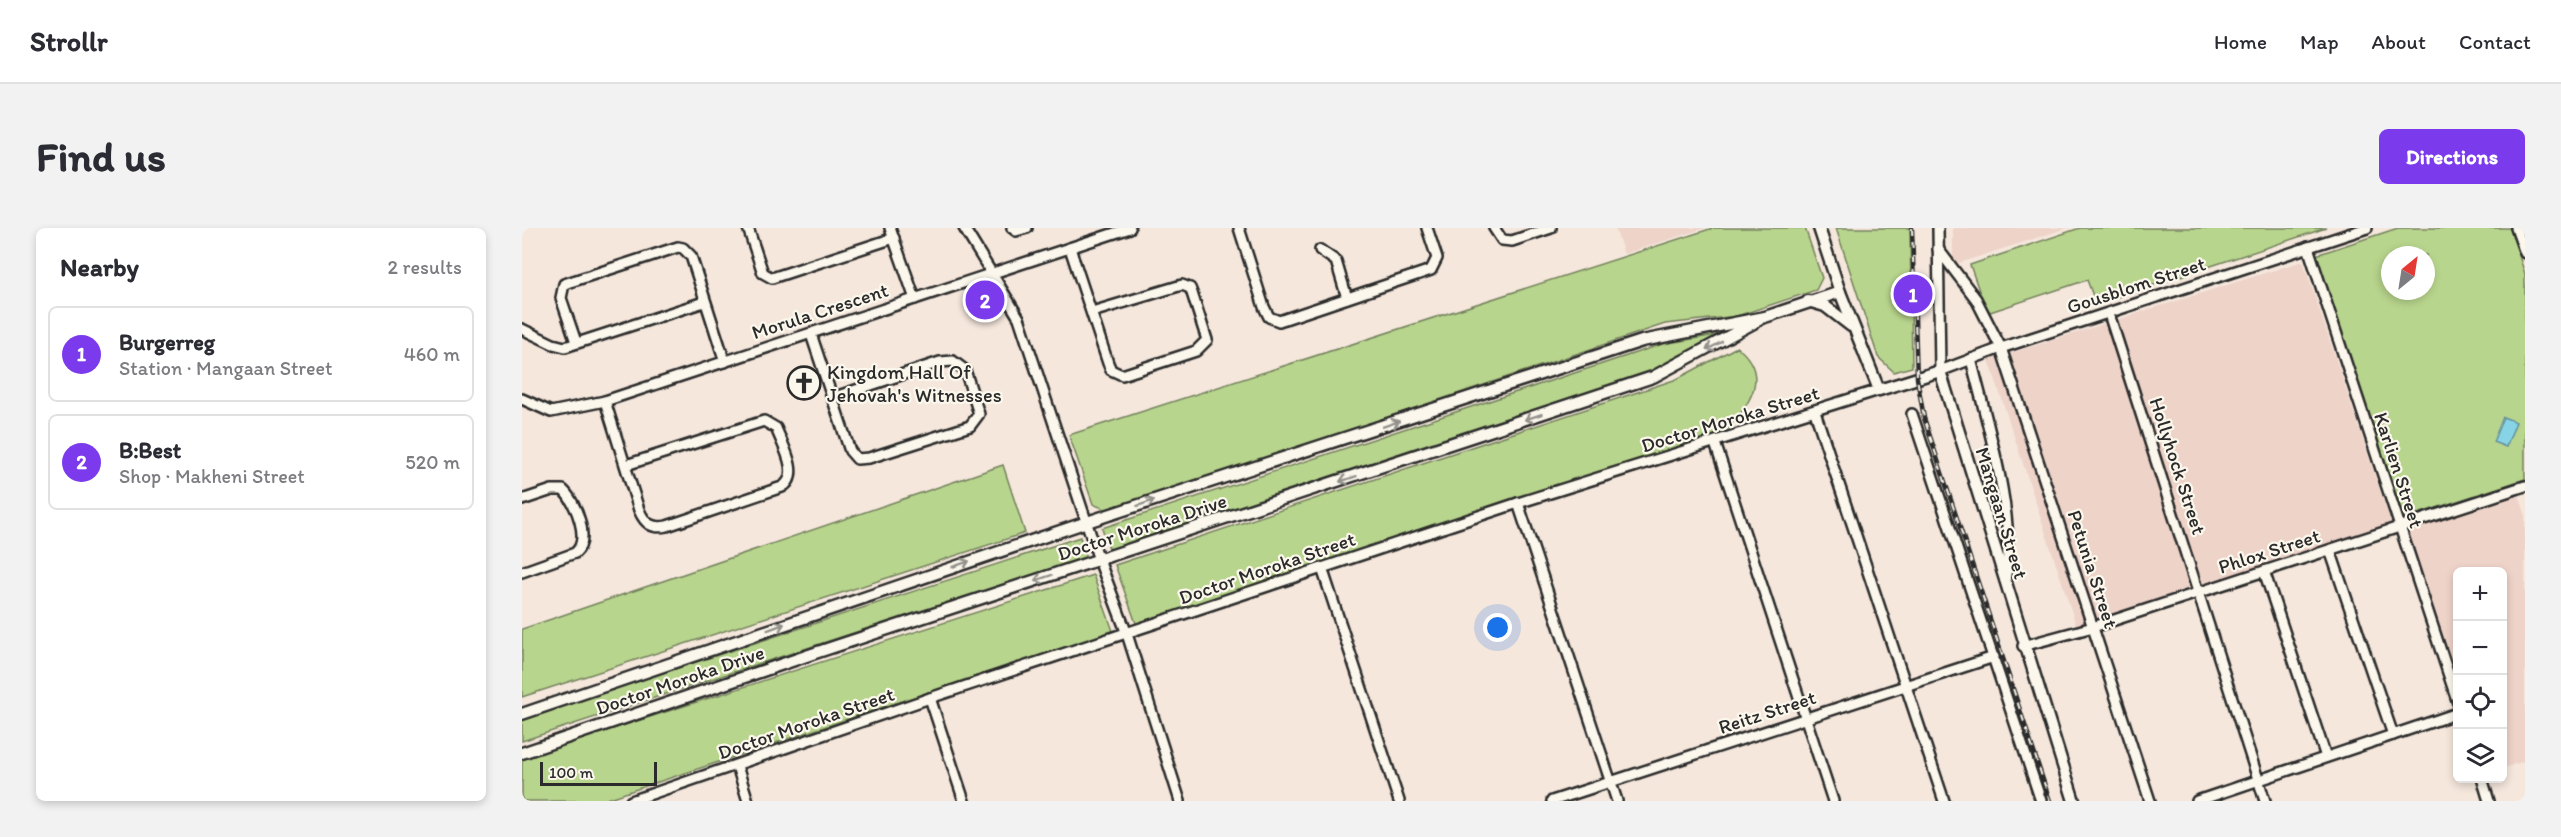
<!DOCTYPE html>
<meta charset="utf-8">
<style>
:root{--surface:#fff;--page:#f2f2f3;--text:#2b2b33;--muted:#7c7c81;--line:#e1e1e2;--accent:#7c3aed}
body{margin:0;font-family:Itim,sans-serif;background:var(--page);color:var(--text)}
.controls{position:absolute;right:18px;bottom:18px;display:grid;overflow:hidden;border-radius:9px;box-shadow:0 3px 9px #0003}
.controls button{width:54px;height:54px;display:grid;place-items:center;padding:0;border:0;border-bottom:2px solid var(--line);background:var(--surface);color:var(--text);font:30px sans-serif}
.compass{position:absolute;left:1859px;top:18px;width:54px;height:54px;border-radius:50%;background:var(--surface);box-shadow:0 3px 9px #0003;rotate:30deg}
.scale{position:absolute;left:18px;bottom:15px;width:117px;box-sizing:border-box;padding-left:6px;border:3px solid #2b2b2b;border-top:0;font-size:16px;line-height:21px;white-space:nowrap;color:#2b2b2b;-webkit-text-stroke:4px #fbf7ec;paint-order:stroke}
.you{position:absolute;left:976px;top:400px;width:21px;height:21px;margin:-15px;border:4px solid #fff;border-radius:50%;background:#1a73e8;box-shadow:0 0 0 9px #1a73e833}
.badge{display:grid;place-items:center;width:39px;height:39px;border-radius:50%;background:var(--accent);color:#fff;font-size:20px;font-weight:700}
.pin{position:absolute;translate:-50% -50%;border:3px solid #fff;box-shadow:0 2px 6px #0006}
.list{margin:0;padding:0;list-style:none}
h2{display:flex;justify-content:space-between;align-items:center;height:78px;margin:0;padding:0 24px;font-size:26px}
h2 small{font-size:20px;font-weight:400;color:var(--muted)}
.list li{display:grid;grid-template-columns:39px 1fr auto;gap:18px;align-items:center;box-sizing:border-box;height:96px;margin:0 12px 12px;padding:0 12px;border:2px solid var(--line);border-radius:9px}
.list b{display:block;font-size:22px;white-space:nowrap}
.list p{margin:0;font-size:20px;white-space:nowrap;color:var(--muted)}
.list em{font-size:20px;font-style:normal;color:var(--muted)}
.icon{flex:none;width:33px;height:33px;fill:none;stroke:currentColor;stroke-width:2;stroke-linecap:round;stroke-linejoin:round}
.map{position:relative;flex:none;width:2003px;height:573px;overflow:hidden;border-radius:9px}
header{display:flex;align-items:center;gap:36px;box-sizing:border-box;height:84px;padding:0 30px;background:var(--surface);border-bottom:2px solid var(--line)}
header strong{font-size:28px}
nav{display:flex;gap:33px;margin-inline-start:auto;font-size:21px}
.intro{display:flex;align-items:center;justify-content:space-between;box-sizing:border-box;height:144px;padding:0 36px}
h1{margin:0;font-size:42px}
.button{padding:15px 27px;border-radius:9px;background:var(--accent);color:#fff;font-size:21px;font-weight:700}
main{display:flex;gap:36px;padding:0 36px}
aside{flex:1;background:var(--surface);border-radius:9px;box-shadow:0 3px 9px #0003}
.map>svg:first-child{display:block}
</style>
<header>
<strong>Strollr</strong>
<nav><a>Home</a><a>Map</a><a>About</a><a>Contact</a></nav>
</header>
<div class="intro"><h1>Find us</h1><a class="button">Directions</a></div>
<main>
<aside>
<h2>Nearby<small>2 results</small></h2>
<ul class="list">
<li><span class="badge">1</span><div><b>Burgerreg</b><p>Station · Mangaan Street</p></div><em>460 m</em></li>
<li><span class="badge">2</span><div><b>B:Best</b><p>Shop · Makheni Street</p></div><em>520 m</em></li>
</ul>
</aside>
<div class="map">
<svg width="2003" height="573" viewBox="0 0 2003 573">
<rect width="100%" height="100%" fill="#f5e7dc"/>
<filter id="ink" filterUnits="userSpaceOnUse"><feTurbulence type="fractalNoise" baseFrequency=".0167" numOctaves="2"/><feDisplacementMap in="SourceGraphic" scale="12" xChannelSelector="R" yChannelSelector="G"/><feConvolveMatrix kernelMatrix="1 2 1 2 8 2 1 2 1" color-interpolation-filters="sRGB"/></filter>
<g filter="url(#ink)">
<g fill="#eed3c9">
<path d="M1093,0H1183L1102,26Z"/>
<path d="M1431,0H1545L1431,37Z"/>
<path d="M1781,33L1869,295L1554,397L1467,132Z"/>
<path d="M1997,267L2003,285V533L1981,540L1980,344H1936L1935,453L1886,303Z"/>
</g>
<g fill="#b8d58d" stroke="#72805c" stroke-width="1.5" fill-rule="evenodd">
<path d="M1191,0H1283L1300,50L1294,62L1215,88L1143,96L587,283L571,276L547,207Z"/>
<path d="M1314,0H1388L1390,139L1372,144L1356,129Z"/>
<path d="M1558,0H1804L1574,76L1565,52L1465,85L1448,37Z"/>
<path d="M1876,0H1988L2003,46V251L1880,291L1794,27ZM1868,27H1904V63H1868Z"/>
<path d="M1206,105L1148,136L588,323L580,300L1141,116Z"/>
<path d="M1215,119C1250,147 1227,178 1203,204L615,398L593,337L1155,151Z"/>
<path d="M481,237L503,305L0,469V401Z"/>
<path d="M558,309L564,329L0,513V491Z"/>
<path d="M571,347L591,403L79,573H0V530Z"/>
</g>
<path fill="#88d4e7" stroke="#63909c" stroke-width="1.5" d="M1981,189L1994,194L1984,219L1971,214Z"/>
<g fill="none" stroke-linecap="round" stroke-linejoin="round">
<defs>
<g id="minor">
<path d="M226,0L241,45L250,50L372,10"/>
<path d="M368,0L393,71"/>
<path d="M442,0L497,90L577,332L605,406L658,573"/>
<path d="M490,0L494,3L505,0"/>
<path d="M717,0L742,79L747,89L757,93L909,42L915,30L905,0"/>
<path d="M972,0L980,12L990,13L1029,0"/>
<path d="M1416,0L1418,143L1479,120L1845,0"/>
<path d="M1994,0L2003,25"/>
<path d="M1786,19L1936,475"/>
<path d="M548,20L586,135L589,142L600,147L674,123L685,112L670,65L668,60L660,57L570,84"/>
<path d="M1416,21L1454,71L1479,120L1628,573"/>
<path d="M798,22L814,33L825,70"/>
<path d="M1587,86L1743,573"/>
<path d="M0,101L31,116L43,119L182,74"/>
<path d="M289,106L328,223L335,231L347,230L448,198L457,186L443,142L431,133L418,134L310,170"/>
<path d="M54,114L39,70L42,56L156,19L161,20L169,28L203,134"/>
<path d="M1449,131C1464,192 1496,292 1483,352"/>
<path d="M0,171L29,184L83,173L608,0"/>
<path d="M83,173L117,282C123,296 130,301 145,298L260,259C280,248 260,216 254,200L242,193L104,237"/>
<path d="M1293,184L1422,573"/>
<path d="M1390,186L1519,573"/>
<path d="M1193,215L1311,573"/>
<path d="M0,272L30,262H41C54,274 69,312 53,325L0,344"/>
<path d="M996,275L1095,573"/>
<path d="M1808,322L1871,507"/>
<path d="M800,340L877,573"/>
<path d="M1742,343L1804,529"/>
<path d="M1501,418L1571,399L2003,258"/>
<path d="M408,470L442,573"/>
<path d="M215,538L226,573"/>
<path d="M1960,550L1967,573"/>
<path d="M109,573L408,470L996,275L1357,162"/>
<path d="M1030,573L1472,429"/>
<path d="M1675,573L1936,485"/>
</g>
<g id="tertiary">
<path d="M1297,0L1318,64L1357,162L1418,143L1552,573"/>
<path d="M1286,73L1303,78L1329,98"/>
<path d="M0,486L565,294L1120,113L1243,89L1318,64"/>
<path d="M0,525L296,424L1131,149L1237,92"/>
</g>
</defs>
<use href="#minor" stroke="#2b2b2b" stroke-width="14"/>
<use href="#tertiary" stroke="#2b2b2b" stroke-width="15"/>
<use href="#minor" stroke="#fbf7ec" stroke-width="9"/>
<use href="#tertiary" stroke="#fbf7ec" stroke-width="10"/>
<defs>
<path id="rail" d="M1390,0L1395,150L1402,190L1528,573"/>
</defs>
<use href="#rail" stroke="#2b2b2b" stroke-width="4.5"/>
<use href="#rail" stroke="#fbf7ec" stroke-width="2" stroke-dasharray="7" stroke-linecap="butt"/>
</g>
<defs><path id="oneway-shaft" d="M-6 0H5M1.5-3L5.5 0L1.5 3" fill="none" stroke-width="1.6" stroke-linecap="round" stroke-linejoin="round" transform="scale(1.5)"/></defs>
<g stroke="#93918c">
<use href="#oneway-shaft" transform="translate(1192 118) rotate(152)"/>
<use href="#oneway-shaft" transform="translate(1011 189) rotate(161)"/>
<use href="#oneway-shaft" transform="translate(869 196) rotate(-18)"/>
<use href="#oneway-shaft" transform="translate(826 251) rotate(162)"/>
<use href="#oneway-shaft" transform="translate(624 275) rotate(-18)"/>
<use href="#oneway-shaft" transform="translate(439 336) rotate(-19)"/>
<use href="#oneway-shaft" transform="translate(521 350) rotate(162)"/>
<use href="#oneway-shaft" transform="translate(254 399) rotate(-20)"/>
</g>
</g>
<defs>
<symbol id="church-ring" viewBox="-11 -11 22 22"><circle r="9.5" fill="#fbf7ec" stroke="#2b2b2b" stroke-width="1.5"/><path d="M-1.2-6h2.4v3.5h3.3v2.4h-3.3V6h-2.4V-.1h-3.3v-2.4h3.3Z" fill="#2b2b2b"/></symbol>
</defs>
<g fill-rule="evenodd">
<use href="#church-ring" x="263" y="136" width="38" height="38"/>
</g>
<g text-anchor="middle" dominant-baseline="central" stroke-width="4.5" stroke-linejoin="round" paint-order="stroke">
<g font-size="20" fill="#2b2b2b" stroke="#fbf7ec">
<text transform="translate(1614 57) rotate(-18)">Gousblom Street</text>
<text transform="translate(298 83) rotate(-18)">Morula Crescent</text>
<text transform="translate(1208 191) rotate(-17)">Doctor Moroka Street</text>
<text transform="translate(1656 238) rotate(72)">Hollyhock Street</text>
<text transform="translate(1877 242) rotate(72)">Karlien Street</text>
<text transform="translate(1480 285) rotate(73)">Mangaan Street</text>
<text transform="translate(620 299) rotate(-18)">Doctor Moroka Drive</text>
<text transform="translate(1747 323) rotate(-18)">Phlox Street</text>
<text transform="translate(745 340) rotate(-19)">Doctor Moroka Street</text>
<text transform="translate(1571 341) rotate(72)">Petunia Street</text>
<text transform="translate(158 452) rotate(-19)">Doctor Moroka Drive</text>
<text transform="translate(1245 484) rotate(-18)">Reitz Street</text>
<text transform="translate(284 495) rotate(-19)">Doctor Moroka Street</text>
</g>
<g font-size="20" fill="#2b2b2b" stroke="#fbf7ec" text-anchor="start">
<text x="305" y="144">Kingdom Hall Of<tspan x="305" dy="23">Jehovah's Witnesses</tspan></text>
</g>
</g>
</svg>
<div class="controls">
<button>+</button>
<button>−</button>
<button><svg class="icon" aria-label="locate" viewBox="0 0 24 24"><circle cx="12" cy="12" r="6"/><path d="M12 2v4M12 18v4M2 12h4M18 12h4"/></svg></button>
<button><svg class="icon" aria-label="layers" viewBox="0 0 24 24"><path d="M12 4l9 5-9 5-9-5zM3 14l9 5 9-5"/></svg></button>
</div>
<svg class="compass" viewBox="-18 -18 36 36"><path d="M0-13l5 13h-10z" fill="#e53935"/><path d="M0 13l5-13h-10z" fill="#7c7c81"/></svg>
<div class="scale">100 m</div>
<div class="you"></div>
<div class="pin badge" style="left:1391px;top:66px">1</div>
<div class="pin badge" style="left:463px;top:72px">2</div>
</div>
</main>
